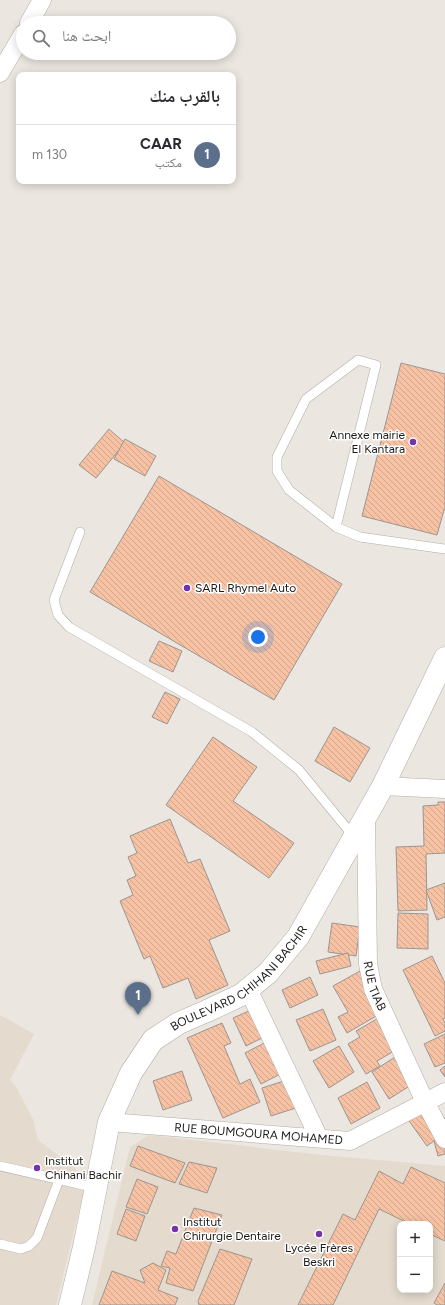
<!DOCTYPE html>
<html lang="ar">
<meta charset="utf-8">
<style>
:root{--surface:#fff;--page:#f7f7f7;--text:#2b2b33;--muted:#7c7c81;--line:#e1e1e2;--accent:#111827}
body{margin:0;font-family:Figtree,"Noto Naskh Arabic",sans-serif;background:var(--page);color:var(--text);direction:rtl}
.controls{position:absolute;right:12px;bottom:12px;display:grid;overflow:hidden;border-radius:8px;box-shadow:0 2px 10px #0003}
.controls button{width:36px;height:36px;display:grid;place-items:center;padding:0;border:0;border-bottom:1px solid var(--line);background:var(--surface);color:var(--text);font:20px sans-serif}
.you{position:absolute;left:258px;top:637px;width:14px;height:14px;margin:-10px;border:3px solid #fff;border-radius:50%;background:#1a73e8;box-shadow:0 0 0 6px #1a73e833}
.badge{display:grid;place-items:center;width:26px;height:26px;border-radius:50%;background:var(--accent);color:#fff;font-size:13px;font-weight:700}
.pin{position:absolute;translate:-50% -33px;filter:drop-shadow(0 1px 2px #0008)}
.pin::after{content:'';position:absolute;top:21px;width:14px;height:12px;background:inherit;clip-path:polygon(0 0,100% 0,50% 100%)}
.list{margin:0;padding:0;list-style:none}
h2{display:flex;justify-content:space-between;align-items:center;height:52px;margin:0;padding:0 16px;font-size:17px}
h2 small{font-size:13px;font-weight:400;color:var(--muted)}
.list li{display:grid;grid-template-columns:26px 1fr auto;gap:12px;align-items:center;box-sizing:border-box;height:60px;padding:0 16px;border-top:1px solid var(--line)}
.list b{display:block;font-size:15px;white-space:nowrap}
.list p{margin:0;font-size:13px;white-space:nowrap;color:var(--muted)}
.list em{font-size:13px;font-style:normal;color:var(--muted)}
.icon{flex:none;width:22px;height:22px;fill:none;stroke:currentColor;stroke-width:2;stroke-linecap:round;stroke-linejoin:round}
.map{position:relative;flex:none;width:445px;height:1305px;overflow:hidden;direction:ltr}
.search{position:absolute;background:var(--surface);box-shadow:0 2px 10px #0003;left:16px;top:16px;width:220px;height:44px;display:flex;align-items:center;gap:10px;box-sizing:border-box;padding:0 14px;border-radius:22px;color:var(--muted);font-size:15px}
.panel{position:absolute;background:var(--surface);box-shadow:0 2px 10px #0003;left:16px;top:72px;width:220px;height:112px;border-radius:8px;direction:rtl}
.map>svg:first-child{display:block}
</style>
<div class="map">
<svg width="445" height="1305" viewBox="0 0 445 1305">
<defs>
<pattern id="building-back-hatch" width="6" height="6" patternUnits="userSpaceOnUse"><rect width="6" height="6" fill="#f6c2a3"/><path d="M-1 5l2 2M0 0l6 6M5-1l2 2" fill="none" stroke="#d2a68c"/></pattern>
</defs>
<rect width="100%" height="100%" fill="#ebe6df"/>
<g fill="#e4dbce" fill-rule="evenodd">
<path d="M0,1015L34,1034L10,1080L16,1087L33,1119L38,1140L87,1178L56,1305H0Z"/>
<path d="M149,1135L322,1155L445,1166V1305H92L130,1147ZM400,1224H430V1290H400Z"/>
</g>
<g fill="url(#building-back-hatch)" stroke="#9c9591">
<path d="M401,363L445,374V510H444L437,535L362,516Z"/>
<path d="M109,429L125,443L96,478L79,465Z"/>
<path d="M125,439L156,456L145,476L114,459Z"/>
<path d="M159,476L342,584L274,700L90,592Z"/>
<path d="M159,641L182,651L173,672L149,661Z"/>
<path d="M165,692L180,699L167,724L152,717Z"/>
<path d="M334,727L370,748L350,782L315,761Z"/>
<path d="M213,737L257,767L233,801L294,843L269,878L166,805Z"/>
<path d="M438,802H445V853L426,854L427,910L398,911L396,847L424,846L423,806L438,805Z"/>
<path d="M170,819L188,863L200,859L230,931L209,940L228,985L196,999L188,978L163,988L150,956L144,959L120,901L133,895L127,880L136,876L128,857L137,853L130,836Z"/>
<path d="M445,883V917L437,920L426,890Z"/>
<path d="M398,913L428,914V949L397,948Z"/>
<path d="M332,923L360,927L356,956L328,952Z"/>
<path d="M348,953L351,966L320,974L316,961Z"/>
<path d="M432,956L445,983V1018L443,1019L445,1023V1031L435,1036L403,970Z"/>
<path d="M369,966L385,1011L347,1033L338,1017L348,1012L333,986Z"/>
<path d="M310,977L318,995L290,1008L282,990Z"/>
<path d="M260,1006L272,1033L246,1046L233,1018Z"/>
<path d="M323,1009L336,1040L310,1051L296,1020Z"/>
<path d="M382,1016L401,1047L377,1061L380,1066L366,1074L348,1044L360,1037L356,1031Z"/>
<path d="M222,1023L231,1043L224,1046L240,1084L250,1079L260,1102L223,1118L187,1038Z"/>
<path d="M445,1034V1063L435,1067L424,1044Z"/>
<path d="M272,1039L288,1070L261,1084L245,1053Z"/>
<path d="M339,1046L354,1072L329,1088L313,1061Z"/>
<path d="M398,1055L416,1082L389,1099L372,1072Z"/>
<path d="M445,1066V1077L440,1070Z"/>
<path d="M182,1071L192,1100L163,1110L153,1081Z"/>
<path d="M293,1078L302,1106L271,1116L262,1088Z"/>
<path d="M367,1082L380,1108L351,1124L338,1098Z"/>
<path d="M432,1101L445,1119V1133L427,1146L407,1118Z"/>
<path d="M445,1138V1154L438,1156L434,1141Z"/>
<path d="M138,1146L185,1163L175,1183L130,1166Z"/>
<path d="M189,1162L217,1168L207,1193L179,1184Z"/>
<path d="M411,1167L445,1183V1241L430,1234V1224H410L379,1209L333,1305H298L343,1214L355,1220L379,1171L403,1184Z"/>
<path d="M137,1179L158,1187L147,1214L126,1207Z"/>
<path d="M194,1208L222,1215L193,1291L166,1283L170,1268L161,1266L167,1251L176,1254Z"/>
<path d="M126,1209L145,1216L136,1241L117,1234Z"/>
<path d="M220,1249L252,1259L234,1305H199L198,1301Z"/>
<path d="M153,1263L166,1270L158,1290L178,1298L175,1305H99L112,1271L145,1283L140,1270Z"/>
<path d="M445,1283V1305H437L434,1303Z"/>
</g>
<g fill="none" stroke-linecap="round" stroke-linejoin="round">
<defs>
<g id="service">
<path d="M336,527L376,365L358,360L306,399L277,457V471L289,490L336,527L360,537L445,549"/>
<path d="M80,532L54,600L58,615L69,627L252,732L299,770L354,837"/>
<path d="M0,1166L96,1188"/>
<path d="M0,1244L21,1249L29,1246L37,1238L59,1180"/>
</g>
<g id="minor">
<path d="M29,23L42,0"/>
<path d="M0,73L23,34"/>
<path d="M383,786L445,789"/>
<path id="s1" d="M366,817L368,964L373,989L425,1102L445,1139"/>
<path d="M248,989L319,1138"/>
<path id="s2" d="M109,1122L350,1141L445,1092"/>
</g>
<g id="secondary">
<path id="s3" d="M70,1305L84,1247L109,1122L131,1073L153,1040L179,1023L207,1011L241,995L268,973L298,937L383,786L445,658"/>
</g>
</defs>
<use href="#service" stroke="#b2ada7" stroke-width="10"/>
<use href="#minor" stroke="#b2ada7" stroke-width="19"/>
<use href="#secondary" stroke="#b2ada7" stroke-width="23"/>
<use href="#service" stroke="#fff" stroke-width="9"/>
<use href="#minor" stroke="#fff" stroke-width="18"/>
<use href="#secondary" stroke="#fff" stroke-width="22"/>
</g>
<g fill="#7633a7" stroke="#fff" stroke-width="1.5">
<circle cx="413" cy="442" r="4"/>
<circle cx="187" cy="588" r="4"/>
<circle cx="37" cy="1168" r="4"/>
<circle cx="175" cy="1229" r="4"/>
<circle cx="319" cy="1234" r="4"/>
</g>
<g text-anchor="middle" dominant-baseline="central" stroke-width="3" stroke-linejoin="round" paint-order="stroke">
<g font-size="12" fill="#1c1b18" stroke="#fff" text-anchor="start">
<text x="405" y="435" text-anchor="end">Annexe mairie<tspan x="405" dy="14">El Kantara</tspan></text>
<text x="195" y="588">SARL Rhymel Auto</text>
<text x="45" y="1161">Institut<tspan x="45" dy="14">Chihani Bachir</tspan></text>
<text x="183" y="1222">Institut<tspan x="183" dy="14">Chirurgie Dentaire</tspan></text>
<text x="319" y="1248" text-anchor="middle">Lycée Frères<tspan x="319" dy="14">Beskri</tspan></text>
</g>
<g font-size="12" fill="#1c1b18" stroke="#fff">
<text stroke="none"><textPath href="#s3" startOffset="388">BOULEVARD CHIHANI BACHIR</textPath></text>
<text stroke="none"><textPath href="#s1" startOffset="170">RUE TIAB</textPath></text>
<text stroke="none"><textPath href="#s2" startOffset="150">RUE BOUMGOURA MOHAMED</textPath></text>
</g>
</g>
</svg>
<div class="controls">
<button>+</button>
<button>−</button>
</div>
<div class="you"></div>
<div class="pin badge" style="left:138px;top:1015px;background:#5c6f8a">1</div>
<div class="search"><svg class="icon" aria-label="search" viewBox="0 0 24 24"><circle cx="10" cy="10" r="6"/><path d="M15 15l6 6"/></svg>ابحث هنا</div>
<section class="panel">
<h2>بالقرب منك<small></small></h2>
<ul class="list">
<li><span class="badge" style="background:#5c6f8a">1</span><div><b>CAAR</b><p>مكتب</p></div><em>130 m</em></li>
</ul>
</section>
</div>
